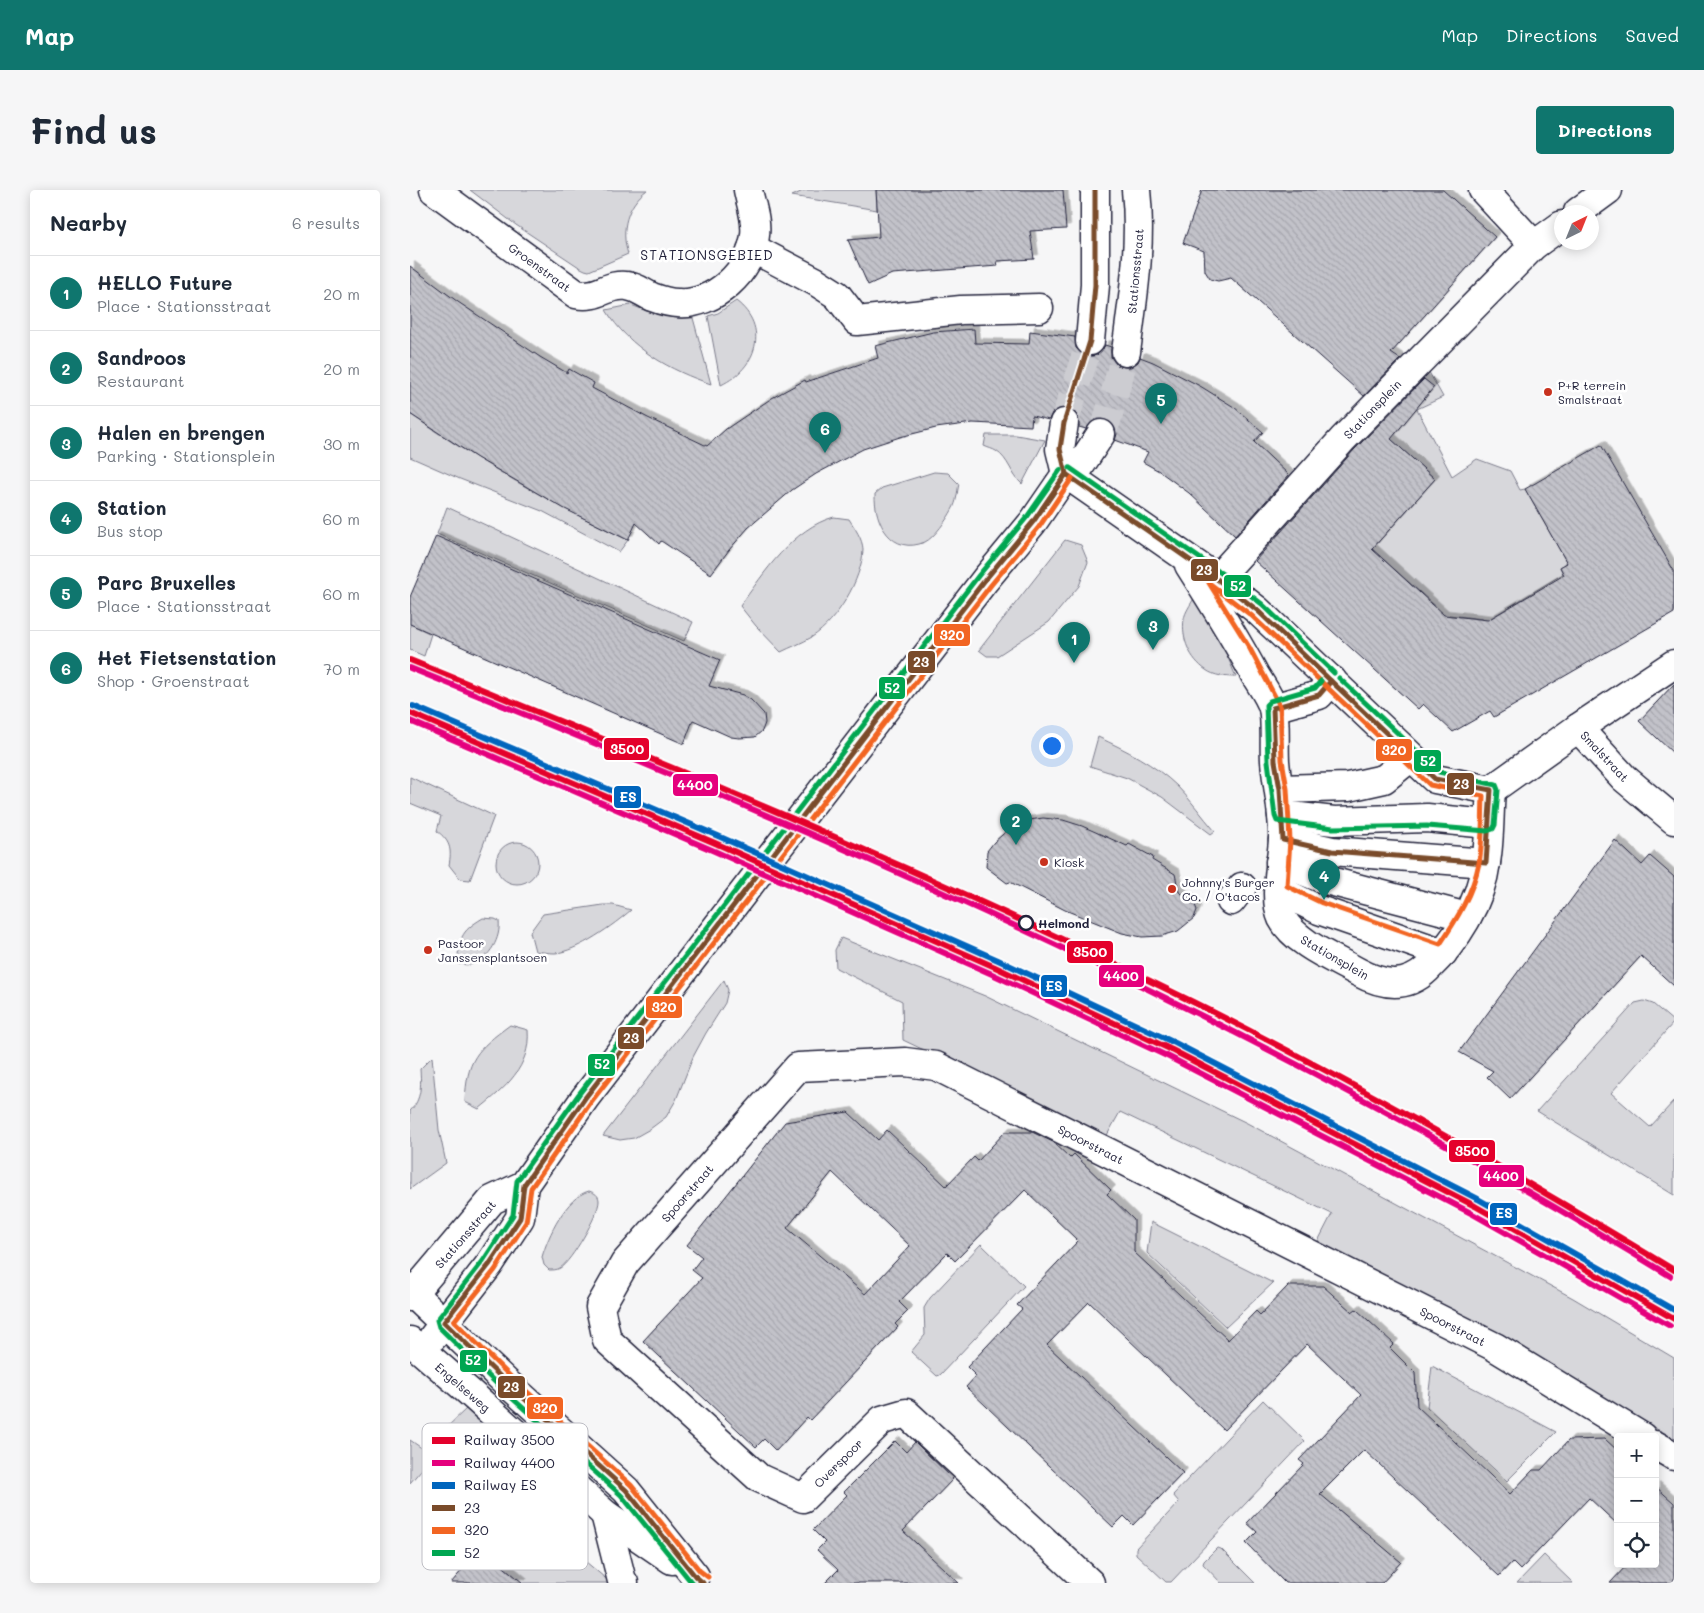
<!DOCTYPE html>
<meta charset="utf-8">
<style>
:root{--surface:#fff;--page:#f6f6f7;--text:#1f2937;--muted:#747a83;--line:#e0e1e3;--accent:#0f766e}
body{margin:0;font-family:Mali,sans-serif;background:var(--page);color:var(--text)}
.controls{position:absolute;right:15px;bottom:15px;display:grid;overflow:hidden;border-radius:5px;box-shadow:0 2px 12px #0003}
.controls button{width:45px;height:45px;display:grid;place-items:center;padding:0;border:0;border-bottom:1px solid var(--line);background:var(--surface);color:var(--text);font:25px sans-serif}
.compass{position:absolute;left:1144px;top:15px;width:45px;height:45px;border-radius:50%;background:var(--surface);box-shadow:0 2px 12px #0003;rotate:43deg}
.you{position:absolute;left:641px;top:555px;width:18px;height:18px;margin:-12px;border:4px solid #fff;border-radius:50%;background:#1a73e8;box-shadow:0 0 0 8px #1a73e833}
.badge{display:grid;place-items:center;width:32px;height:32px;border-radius:50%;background:var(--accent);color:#fff;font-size:16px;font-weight:700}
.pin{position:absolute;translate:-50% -41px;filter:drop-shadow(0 1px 2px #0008)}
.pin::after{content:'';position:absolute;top:26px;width:18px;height:15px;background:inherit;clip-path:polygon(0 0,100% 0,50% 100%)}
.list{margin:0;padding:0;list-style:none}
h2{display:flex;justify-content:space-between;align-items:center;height:65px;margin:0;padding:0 20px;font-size:21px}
h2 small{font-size:16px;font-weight:400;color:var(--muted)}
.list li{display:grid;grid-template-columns:32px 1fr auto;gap:15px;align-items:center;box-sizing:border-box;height:75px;padding:0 20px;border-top:1px solid var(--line)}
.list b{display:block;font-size:19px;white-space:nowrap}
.list p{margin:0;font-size:16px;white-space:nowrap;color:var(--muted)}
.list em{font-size:16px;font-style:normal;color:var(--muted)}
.icon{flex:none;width:28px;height:28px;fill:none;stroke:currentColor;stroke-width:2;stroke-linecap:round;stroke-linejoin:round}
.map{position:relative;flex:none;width:1264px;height:1393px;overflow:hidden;border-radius:5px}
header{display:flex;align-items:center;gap:30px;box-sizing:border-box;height:70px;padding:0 25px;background:var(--accent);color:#fff}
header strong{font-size:24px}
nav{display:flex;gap:28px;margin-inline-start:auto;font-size:18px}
.intro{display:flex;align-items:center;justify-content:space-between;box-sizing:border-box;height:120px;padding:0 30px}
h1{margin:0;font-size:35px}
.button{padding:12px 22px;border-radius:5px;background:var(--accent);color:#fff;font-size:18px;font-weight:700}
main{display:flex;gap:30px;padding:0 30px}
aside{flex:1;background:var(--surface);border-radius:5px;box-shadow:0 2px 12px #0003}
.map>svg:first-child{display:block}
</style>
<header>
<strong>Map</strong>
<nav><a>Map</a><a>Directions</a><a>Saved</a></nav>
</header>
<div class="intro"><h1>Find us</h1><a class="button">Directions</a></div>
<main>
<aside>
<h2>Nearby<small>6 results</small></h2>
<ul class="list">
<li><span class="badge">1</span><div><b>HELLO Future</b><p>Place · Stationsstraat</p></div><em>20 m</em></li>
<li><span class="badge">2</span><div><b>Sandroos</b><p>Restaurant</p></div><em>20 m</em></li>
<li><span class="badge">3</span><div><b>Halen en brengen</b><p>Parking · Stationsplein</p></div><em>30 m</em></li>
<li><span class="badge">4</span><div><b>Station</b><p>Bus stop</p></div><em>60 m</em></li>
<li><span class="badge">5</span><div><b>Parc Bruxelles</b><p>Place · Stationsstraat</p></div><em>60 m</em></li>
<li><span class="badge">6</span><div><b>Het Fietsenstation</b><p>Shop · Groenstraat</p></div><em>70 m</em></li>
</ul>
</aside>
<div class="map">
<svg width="1264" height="1393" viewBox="0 0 1264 1393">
<defs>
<pattern id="building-back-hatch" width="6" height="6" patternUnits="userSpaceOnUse" patternTransform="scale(1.25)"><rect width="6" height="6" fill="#c2c2c9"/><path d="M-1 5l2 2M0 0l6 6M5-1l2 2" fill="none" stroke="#a6a6ae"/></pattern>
<filter id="shadow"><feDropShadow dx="4.5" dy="-4.5" stdDeviation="0" flood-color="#0004"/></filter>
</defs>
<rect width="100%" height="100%" fill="#f6f6f7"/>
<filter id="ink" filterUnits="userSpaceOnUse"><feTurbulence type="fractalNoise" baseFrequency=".02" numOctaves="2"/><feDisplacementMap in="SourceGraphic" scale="10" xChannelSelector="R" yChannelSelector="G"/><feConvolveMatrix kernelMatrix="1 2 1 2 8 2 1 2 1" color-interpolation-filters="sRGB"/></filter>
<g filter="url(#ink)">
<g fill="#d7d7db" stroke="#7c7c8b">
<path d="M60,0H237C217,15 210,40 218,64L179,81L175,80L169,77L106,35Z"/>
<path d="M395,0H466L467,20L382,6Z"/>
<path d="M326,111C360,137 347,178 311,195L298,126L308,123Z"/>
<path d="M221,115C242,123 261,130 283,128L301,194C261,181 219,158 196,120Z"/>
<path d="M1015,175L1033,207L1007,219L1042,286L1067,269L1100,281L1110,300L1115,299L1157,373L1150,377L1153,384L1081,428L1078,438L1073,429L1039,425L1032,433L1027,428L1032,422L962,359L1025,289L961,231Z"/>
<path d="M0,224C69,272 142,314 218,350L209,362L132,321L50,289L0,267Z"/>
<path d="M576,245H606L635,250L612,294C601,285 599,269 586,261C583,259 578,258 574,256Z"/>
<path d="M524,282L538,283L549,294C547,302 547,312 542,320C538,328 524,348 515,352C482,366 464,333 465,304L472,298Z"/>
<path d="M37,317L283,432L274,451L27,344Z"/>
<path d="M424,327L439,329C444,337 453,349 453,360C452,389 427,431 402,447C392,453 381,457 371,462L346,436L330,416C354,383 383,338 424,327Z"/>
<path d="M655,350L671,355L678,372L669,396L639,432L587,466H577L569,460Z"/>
<path d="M784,408L814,458L826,487C816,487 804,486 796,480C780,469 771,449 774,429C775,422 781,414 784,408Z"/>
<path d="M0,434L21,444L14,466L0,460Z"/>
<path d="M688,547C716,560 744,574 767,596C781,610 792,626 805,641L801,644L752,607L717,588L680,576Z"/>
<path d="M0,587L84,626L60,690L50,689L39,675C42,659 40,651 27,641L31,626L0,613Z"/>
<circle cx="107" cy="673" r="21"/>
<path d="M193,715H203L221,720C205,734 167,762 145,763C139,763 132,762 125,761L120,742L133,724Z"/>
<path d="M73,728L85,729L89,731C91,748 80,768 63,774C59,776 52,774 47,774C50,749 49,742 73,728Z"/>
<path d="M431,748L575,806L837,933L1163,1108L1264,1168V1249L1100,1154L906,1055L922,1024L710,922L696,947L493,850L492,811L426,778L425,760Z"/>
<path d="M314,790L318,800L315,813L296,843L283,867L266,910L256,927L240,939L224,948L210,950L193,946Z"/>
<path d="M1234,811L1243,814L1264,832L1201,903L1240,937L1264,911V1005L1127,921L1225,813Z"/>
<path d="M100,835L118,840C121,877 95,898 69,919L55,912C57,869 66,860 100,835Z"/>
<path d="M22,867L29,940L36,973L0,999V921C12,909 11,895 10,879Z"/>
<path d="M179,1001C185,1003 189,1005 189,1011C189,1024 161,1072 150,1078C147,1080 143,1080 139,1080L134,1075L132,1067C138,1046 156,1007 179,1001Z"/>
<path d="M741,1032L863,1093L816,1137L737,1063Z"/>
<path d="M571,1054L614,1096L530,1185L527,1186L501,1162L515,1145L514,1118L520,1108Z"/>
<path d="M1022,1176L1146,1242L1097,1291L1017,1217Z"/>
<path d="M853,1210L895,1251L761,1392H756L726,1364V1358L769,1312L763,1305Z"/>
<path d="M57,1218L167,1315L174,1353L36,1238Z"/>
<path d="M0,1250L23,1266L0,1293Z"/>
<path d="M105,1312L201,1393H113L68,1356Z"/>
<path d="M807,1358L811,1359L845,1393H811L793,1374L794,1371Z"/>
<path d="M1134,1365L1163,1393H1107Z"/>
</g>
<g fill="url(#building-back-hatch)" stroke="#22223b" fill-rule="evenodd" filter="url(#shadow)">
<path d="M466,0H653L656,39L620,41L624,69L587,71L588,76L482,84L458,95L438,50L469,47Z"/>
<path d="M792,0H1033L1085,47L981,163L990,169L954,206L821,88L808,91L800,89L795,81L794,61L773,53Z"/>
<path d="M0,76L48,112L130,167L157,183L159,179L184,193L182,198L238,228L297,256L316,239L362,208L395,190L396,192L468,168L465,156L523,142L564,139L565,153L619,154L620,141L665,147L666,158L671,163L678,166L687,165L692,160L695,155L701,157V167L707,175L713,177H721L728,172L730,167L743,172L790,196L824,217L853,242L844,252L879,285L825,346L779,303L749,281L733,272L738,262L705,250L707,244L705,237L699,231L692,228L684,230L676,239L669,237L668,227L663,221L656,218L648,219L642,223L639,230L622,226L621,236L563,233L526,238L490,247L453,259L406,284L382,300L338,338L319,360L301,384L251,351L249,354L226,333L218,350L153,318L67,268L0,224Z"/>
<path d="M1014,189L1024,197L981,249L1025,289L962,359L1034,425L1078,430L1154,385L1150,377L1157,373L1115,299L1191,255L1264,381V423L1084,527L1080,521L1043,542L1013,514L1008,519L845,371L944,260Z"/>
<path d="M26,346L310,470L299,496L333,505L341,510L354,524L355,533L352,541L345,547L329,548L321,547L283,530L274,554L0,434V407Z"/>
<path d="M1264,494V564L1229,531Z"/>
<path d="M633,628L653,630L672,636L717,656L719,654L743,667L742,670L765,684L769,702L783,710L787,720L784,728L768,741L752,746L732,747L712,743L655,720L600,692L597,693L576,677L577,661L584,652L600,638L613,631Z"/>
<path d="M1205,650L1232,675L1240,666L1264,687V796L1231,766L1100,909L1077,887L1083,881L1049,862Z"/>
<path d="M438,922L468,950L477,940L536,996L564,967L568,971L595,942H622L643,952L660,968L664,964L701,1000L697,1004L724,1030V1062L818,1150L846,1121L850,1125L878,1096H913L942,1122L946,1119L984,1154L980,1158L1005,1183L1007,1216L1100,1304L1123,1280H1131L1159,1250L1195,1249L1208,1261V1335L1179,1308L1110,1380L1102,1372L1089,1386L954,1260L910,1304L991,1372L972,1393H875L836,1353L847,1342L837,1333L894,1274L889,1270L951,1205L897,1154L814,1240L679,1112L637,1155L773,1283L723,1335L714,1326L703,1337L556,1197L566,1186L557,1177L612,1119L607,1115L668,1051L615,1000L545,1071L537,1063L489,1112L498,1121L485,1134L488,1137L400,1230L397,1227L366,1261L354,1249L346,1257L233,1151L292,1088L282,1080L292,1067L277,1055L375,932ZM422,982L500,1056L455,1104L377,1038Z"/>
<path d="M485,1251L496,1262L505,1252L543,1289L493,1341L549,1393H415L428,1380L407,1360L415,1352L403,1340L437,1305L434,1302Z"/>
<path d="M1245,1296L1264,1313V1393H1200L1218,1374H1245Z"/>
<path d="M71,1358L113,1393H41Z"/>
</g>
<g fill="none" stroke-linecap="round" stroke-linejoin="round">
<g stroke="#ccccd1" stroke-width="28" stroke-dasharray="28 14" stroke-linecap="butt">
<path d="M654,233L680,151"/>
<path d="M691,244L697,231L716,162"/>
</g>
<defs>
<g id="minor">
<path d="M24,0L166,104C189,109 197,93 217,96C227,97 233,103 242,107C250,110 259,113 268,113C303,116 342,81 345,45C347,30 341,15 338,0"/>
<path d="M1073,0L1124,55"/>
<path d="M1168,22L1198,0"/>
<path d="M342,58L405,91L427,105L447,131L551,120L629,118"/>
<path d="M680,151L685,95V0"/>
<path d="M716,162C723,108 732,54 726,0"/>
<path d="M654,233L650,259L656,284"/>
<path d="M656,284L807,389L847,420L1025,589L1081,600L1168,538L1264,474"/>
<path d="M779,375C802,411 825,447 845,485C851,495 860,507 863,518C866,531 864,556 865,571C867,597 874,623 873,649C872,670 863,709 872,728C885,753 925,769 948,782C972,795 996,799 1017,779C1046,752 1071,712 1076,672C1080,649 1079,624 1081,600"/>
<path d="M807,389L933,249L1124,55L1152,35"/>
<path d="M863,518L909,505L922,490"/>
<path d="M1168,538L1214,588L1264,630"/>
<path d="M870,599L938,597L974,589L1001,567"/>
<path d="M872,625L924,631L1017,628L1078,634"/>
<path d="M873,650L922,661L1076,673"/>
<path d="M870,672L916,690L1057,727"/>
<path d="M869,700L909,720L1033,763"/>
<path d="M821,711L832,697"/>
<path d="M0,1101L98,1194L216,1300L285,1386"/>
<path d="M0,1107L82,1010L114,995L175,908L333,703L575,390L623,332L656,284L670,276L691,244"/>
<path d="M23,1147L79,1075L110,1028L114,995"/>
<path d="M0,1151L58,1201L195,1324L262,1370"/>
<path d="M1245,1255L1264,1266"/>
<path d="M195,1324L212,1391L214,1393"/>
<path d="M680,1393L496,1223L472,1230L393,1308L349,1288L197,1150L190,1117L215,1073L388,877L495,872L526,876L1085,1157L1232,1247"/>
</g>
</defs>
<use href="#minor" stroke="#22223b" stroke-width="31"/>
<use href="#minor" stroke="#fff" stroke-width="28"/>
<defs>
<g id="bus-1">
<path d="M656,284L807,389L847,420L921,491"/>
<path d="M632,319L656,284L650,259L654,233L680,151L685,95V0"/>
<path d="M921,491L1025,589L1081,600L1076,673L922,661L873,650L870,599L865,571L863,518L909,505Z"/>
<path d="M293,1393L285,1386L216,1300L98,1194L34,1132L79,1075L110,1028L114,995L175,908L575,390L623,332L656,284"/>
</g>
<g id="bus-2">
<path d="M799,393L842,426L1020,595L1073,606C1072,628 1073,651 1069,673C1063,703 1047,729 1030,754L912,713L877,696L880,650L877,599L872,570L870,516L839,457Z"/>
<path d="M298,1387L290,1381L221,1295L103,1189L44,1131L85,1080L116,1032L121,998L181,912L581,395L629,337L662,288"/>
</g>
<g id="bus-3">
<path d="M660,278L811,383L852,414L924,483"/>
<path d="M911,491L905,498L860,511L856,515L858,571L865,626L867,631L923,638L1017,636L1077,641L1083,639L1085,635L1088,600L1086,595L1029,582L929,488"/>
<path d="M282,1393L211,1305L93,1200L29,1137L27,1130L73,1071L103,1025L107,991L169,904L569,385L617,327L650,280"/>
</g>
</defs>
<use href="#bus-1" stroke="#fff" stroke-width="9"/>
<use href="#bus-2" stroke="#fff" stroke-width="9"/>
<use href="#bus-3" stroke="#fff" stroke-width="9"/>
<use href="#bus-1" stroke="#7a4b2a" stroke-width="5"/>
<use href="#bus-2" stroke="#f26522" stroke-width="5"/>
<use href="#bus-3" stroke="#00a651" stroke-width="5"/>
<defs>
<g id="rail-1">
<path d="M0,470C264,577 527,686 783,812C947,894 1108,985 1264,1080"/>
<path d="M0,523L305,653L585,777L762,860L1065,1016L1264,1129"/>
</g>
<g id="rail-2">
<path d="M0,478C263,584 526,693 780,820C944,901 1104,991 1260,1086"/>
<path d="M0,531L302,660L582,784L759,867L1061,1023L1260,1136"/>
</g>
<path id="rail-3" d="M3,516L308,646L588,770L765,853L1068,1009L1264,1120"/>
</defs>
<use href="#rail-1" stroke="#fff" stroke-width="10"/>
<use href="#rail-2" stroke="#fff" stroke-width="10"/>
<use href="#rail-3" stroke="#fff" stroke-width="10"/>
<use href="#rail-1" stroke="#e4002b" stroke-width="6"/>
<use href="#rail-2" stroke="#e5007d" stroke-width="6"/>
<use href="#rail-3" stroke="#0065bd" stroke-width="6"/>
</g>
</g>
<g fill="#c8321e" stroke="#fff" stroke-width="2">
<circle cx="1138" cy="202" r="5"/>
<circle cx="634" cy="672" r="5"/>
<circle cx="762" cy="699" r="5"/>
<circle cx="18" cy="760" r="5"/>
</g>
<circle fill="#fff" stroke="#22223b" stroke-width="2.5" cx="616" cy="733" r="7"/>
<g text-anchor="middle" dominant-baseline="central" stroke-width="5" stroke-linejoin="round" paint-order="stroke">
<g font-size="12" fill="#22223b" stroke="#fff">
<text transform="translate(130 77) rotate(36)">Groenstraat</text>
<text transform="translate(725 81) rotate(-85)">Stationsstraat</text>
<text transform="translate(962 219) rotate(-46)">Stationsplein</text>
<text transform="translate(1195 566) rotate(47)">Smalstraat</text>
<text transform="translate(925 767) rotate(30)">Stationsplein</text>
<text transform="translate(681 954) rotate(27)">Spoorstraat</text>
<text transform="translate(277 1003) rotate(-49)">Spoorstraat</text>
<text transform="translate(55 1044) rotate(-49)">Stationsstraat</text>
<text transform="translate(1043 1136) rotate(27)">Spoorstraat</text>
<text transform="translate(53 1197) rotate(41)">Engelseweg</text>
<text transform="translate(428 1273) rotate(-45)">Overspoor</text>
</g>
<g font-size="12" fill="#22223b" stroke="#fff" text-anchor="start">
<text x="1148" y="195">P+R terrein<tspan x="1148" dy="14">Smalstraat</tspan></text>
<text x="644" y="672">Kiosk</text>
<text x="772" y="692">Johnny's Burger<tspan x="772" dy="14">Co. / O'tacos</tspan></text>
<text x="28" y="753">Pastoor<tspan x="28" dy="14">Janssensplantsoen</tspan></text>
</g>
<g font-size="12" font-weight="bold" fill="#22223b" stroke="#fff" text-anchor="start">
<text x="628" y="733">Helmond</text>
</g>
<g font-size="14" letter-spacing="1" fill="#22223b" stroke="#fff">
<text x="297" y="64">STATIONSGEBIED</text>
</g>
</g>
<rect x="12" y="1233" width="166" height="147" rx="8" fill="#fff" stroke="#bdbdc4" stroke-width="1"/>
<rect x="22" y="1247" width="23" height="7" fill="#e4002b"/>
<rect x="22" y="1270" width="23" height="6" fill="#e5007d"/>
<rect x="22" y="1292" width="23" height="7" fill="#0065bd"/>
<rect x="22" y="1315" width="23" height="6" fill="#7a4b2a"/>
<rect x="22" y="1337" width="23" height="7" fill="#f26522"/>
<rect x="22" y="1360" width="23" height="6" fill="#00a651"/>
<g font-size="14" fill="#22223b">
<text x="54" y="1255">Railway 3500</text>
<text x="54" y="1278">Railway 4400</text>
<text x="54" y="1300">Railway ES</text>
<text x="54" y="1323">23</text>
<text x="54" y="1345">320</text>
<text x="54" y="1368">52</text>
</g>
<g stroke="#fff" stroke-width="2">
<rect x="780" y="368" width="29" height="24" rx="5" fill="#7a4b2a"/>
<rect x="813" y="384" width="29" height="24" rx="5" fill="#00a651"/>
<rect x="523" y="433" width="38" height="24" rx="5" fill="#f26522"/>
<rect x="497" y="460" width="29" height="24" rx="5" fill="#7a4b2a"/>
<rect x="468" y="486" width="28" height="24" rx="5" fill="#00a651"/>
<rect x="193" y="547" width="47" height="24" rx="5" fill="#e4002b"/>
<rect x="965" y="548" width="38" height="24" rx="5" fill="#f26522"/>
<rect x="1003" y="559" width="29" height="24" rx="5" fill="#00a651"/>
<rect x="1036" y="582" width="29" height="24" rx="5" fill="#7a4b2a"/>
<rect x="262" y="583" width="47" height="24" rx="5" fill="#e5007d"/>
<rect x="203" y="595" width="29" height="24" rx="5" fill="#0065bd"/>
<rect x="656" y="750" width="48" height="24" rx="5" fill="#e4002b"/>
<rect x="688" y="774" width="47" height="24" rx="5" fill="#e5007d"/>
<rect x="630" y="784" width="28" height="24" rx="5" fill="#0065bd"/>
<rect x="235" y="805" width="38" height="24" rx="5" fill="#f26522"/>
<rect x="207" y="836" width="28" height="24" rx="5" fill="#7a4b2a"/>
<rect x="177" y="863" width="29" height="24" rx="5" fill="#00a651"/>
<rect x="1038" y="949" width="48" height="24" rx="5" fill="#e4002b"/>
<rect x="1068" y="974" width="47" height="24" rx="5" fill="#e5007d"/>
<rect x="1079" y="1012" width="29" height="24" rx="5" fill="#0065bd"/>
<rect x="49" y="1159" width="29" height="24" rx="5" fill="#00a651"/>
<rect x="87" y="1185" width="29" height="24" rx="5" fill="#7a4b2a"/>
<rect x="116" y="1206" width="38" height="24" rx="5" fill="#f26522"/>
</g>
<g font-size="14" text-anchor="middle" font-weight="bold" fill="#fff">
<text x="794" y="385">23</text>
<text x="828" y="401">52</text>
<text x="542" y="450">320</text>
<text x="511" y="477">23</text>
<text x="482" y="503">52</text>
<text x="217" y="564">3500</text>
<text x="984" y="565">320</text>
<text x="1018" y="576">52</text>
<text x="1051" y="599">23</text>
<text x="285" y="600">4400</text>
<text x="218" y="612">ES</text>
<text x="680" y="767">3500</text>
<text x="711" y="791">4400</text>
<text x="644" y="801">ES</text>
<text x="254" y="822">320</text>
<text x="221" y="853">23</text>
<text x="192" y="879">52</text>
<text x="1062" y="966">3500</text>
<text x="1091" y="991">4400</text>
<text x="1094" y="1028">ES</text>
<text x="63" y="1175">52</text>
<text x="101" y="1202">23</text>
<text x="135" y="1223">320</text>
</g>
</svg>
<div class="controls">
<button>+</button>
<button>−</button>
<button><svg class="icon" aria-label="locate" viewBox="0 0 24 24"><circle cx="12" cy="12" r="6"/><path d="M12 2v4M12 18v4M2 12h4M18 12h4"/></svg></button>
</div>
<svg class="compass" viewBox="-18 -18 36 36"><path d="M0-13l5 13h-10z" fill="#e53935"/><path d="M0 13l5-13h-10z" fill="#747a83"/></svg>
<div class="you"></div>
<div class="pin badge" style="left:664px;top:473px">1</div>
<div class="pin badge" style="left:606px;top:655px">2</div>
<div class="pin badge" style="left:743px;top:460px">3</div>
<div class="pin badge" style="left:914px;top:710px">4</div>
<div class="pin badge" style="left:751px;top:234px">5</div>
<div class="pin badge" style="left:415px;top:263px">6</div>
</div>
</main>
